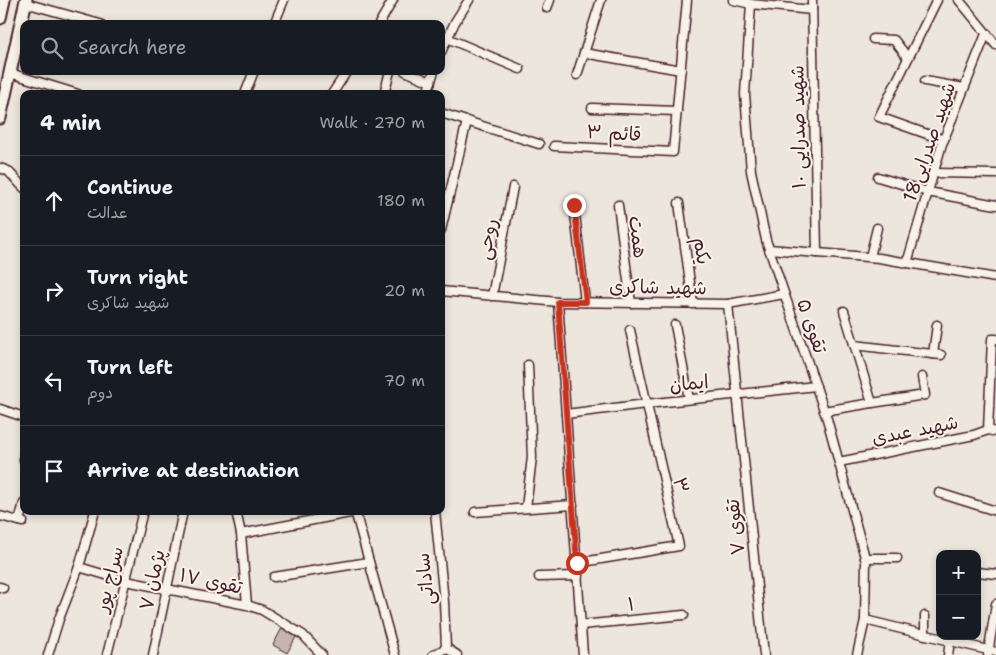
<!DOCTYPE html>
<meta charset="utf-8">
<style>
:root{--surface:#171b24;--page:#20242c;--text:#f1f3f6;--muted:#9ea1a6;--line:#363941}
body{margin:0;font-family:"Shantell Sans","Playpen Sans Arabic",sans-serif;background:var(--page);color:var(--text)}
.controls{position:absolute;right:15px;bottom:15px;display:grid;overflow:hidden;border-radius:10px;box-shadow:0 2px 8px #0003}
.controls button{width:45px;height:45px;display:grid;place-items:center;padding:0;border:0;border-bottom:1px solid var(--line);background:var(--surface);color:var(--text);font:25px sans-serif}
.stop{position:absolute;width:15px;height:15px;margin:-11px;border:4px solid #c8321e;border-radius:50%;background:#fff}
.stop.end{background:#c8321e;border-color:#fff;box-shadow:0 1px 5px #0008}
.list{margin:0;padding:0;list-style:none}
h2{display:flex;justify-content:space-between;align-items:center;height:65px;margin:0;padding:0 20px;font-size:21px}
h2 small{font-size:16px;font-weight:400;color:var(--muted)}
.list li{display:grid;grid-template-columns:32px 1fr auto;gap:15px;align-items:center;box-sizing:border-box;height:90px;padding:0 20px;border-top:1px solid var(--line)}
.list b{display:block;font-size:19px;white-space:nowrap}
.list p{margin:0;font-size:16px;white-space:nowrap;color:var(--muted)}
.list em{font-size:16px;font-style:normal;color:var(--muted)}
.icon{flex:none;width:28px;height:28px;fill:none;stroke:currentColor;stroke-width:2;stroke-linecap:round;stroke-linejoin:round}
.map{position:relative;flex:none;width:996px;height:655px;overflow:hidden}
.search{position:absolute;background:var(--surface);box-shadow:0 2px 8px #0003;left:20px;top:20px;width:425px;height:55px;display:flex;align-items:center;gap:12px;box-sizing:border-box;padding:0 18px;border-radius:10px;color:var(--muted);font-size:19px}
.panel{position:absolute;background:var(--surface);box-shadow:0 2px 8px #0003;left:20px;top:90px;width:425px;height:425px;border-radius:10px}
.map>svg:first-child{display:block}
</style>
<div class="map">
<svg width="996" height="655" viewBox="0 0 996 655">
<rect width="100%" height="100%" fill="#ece6dd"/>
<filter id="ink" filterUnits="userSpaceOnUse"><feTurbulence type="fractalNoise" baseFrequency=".02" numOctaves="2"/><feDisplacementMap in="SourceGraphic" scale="10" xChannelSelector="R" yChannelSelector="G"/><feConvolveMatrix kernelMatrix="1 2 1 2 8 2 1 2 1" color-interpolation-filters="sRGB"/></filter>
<g filter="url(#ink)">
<path fill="#c4b5b0" stroke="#4a1f2b" d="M282,628L296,637L287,653L273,645Z"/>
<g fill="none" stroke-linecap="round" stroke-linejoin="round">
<defs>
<g id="street">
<path d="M733,0L751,4L812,10"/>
<path d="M812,0L817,253"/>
<path d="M937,0L879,117L944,140"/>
<path d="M959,0L996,45"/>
<path d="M25,3L100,24"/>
<path d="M751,4L745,94L751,171L766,240L827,419L866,561L865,620L857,655"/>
<path d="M547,8L550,0"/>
<path d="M274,24L284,0"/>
<path d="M379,24L393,0"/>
<path d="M447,38L520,69"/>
<path d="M873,39L894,40L908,58"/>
<path d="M441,52L455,22L469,0"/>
<path d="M584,53L681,70"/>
<path d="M405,71L431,82"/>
<path d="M10,73L78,94"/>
<path d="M577,75L601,0"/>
<path d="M925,81L964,88"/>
<path d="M245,94L254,71"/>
<path d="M332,94L347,71"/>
<path d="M384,94L390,71"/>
<path d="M427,94L434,71"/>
<path d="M592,108L677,111"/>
<path d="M441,113L539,144"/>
<path d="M554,146L673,152L687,0"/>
<path d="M0,168L8,171L24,188"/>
<path d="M934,173L996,174"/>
<path d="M878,177L928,192L996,205"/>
<path d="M679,203L693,304"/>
<path d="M574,205L585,302"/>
<path d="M618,205L631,303"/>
<path d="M441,230L467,121"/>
<path d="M769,249L879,258L996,278"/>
<path d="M870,257L877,228"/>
<path d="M907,263L942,144L986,34"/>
<path d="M441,291L558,302L728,304L784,294"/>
<path d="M492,296L513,187"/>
<path d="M558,302L583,655"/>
<path d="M728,304L764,655"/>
<path d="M675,325L689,399"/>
<path d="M854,345L941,355"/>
<path d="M933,354L937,325"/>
<path d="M872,403L925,395L922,377"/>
<path d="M0,409L24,417"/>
<path d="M824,411L872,403L844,311"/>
<path d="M566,414L646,404L816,386"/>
<path d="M988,430L992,339H996"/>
<path d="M24,455V460"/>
<path d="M839,462L974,435L988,430L996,432"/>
<path d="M939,493L996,511"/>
<path d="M526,508L532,457L528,365"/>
<path d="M236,511L241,534L247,605"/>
<path d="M355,511L395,655"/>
<path d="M475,512L573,505"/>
<path d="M0,516L23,522"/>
<path d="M19,521L24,503"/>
<path d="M241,534L355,512"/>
<path d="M865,558H897"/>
<path d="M577,563L679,546L630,330"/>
<path d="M79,567L126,581L247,605L262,610L303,635L322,655"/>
<path d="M977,572L996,574"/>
<path d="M274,577L369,562"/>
<path d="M539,577L578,576"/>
<path d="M0,587L3,588"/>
<path d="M865,620L996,652"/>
<path d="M581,625L684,615"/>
<path d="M925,635V616"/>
<path d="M446,648L457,655"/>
<path d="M988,654L996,604"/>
<path d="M48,655L59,619L79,567L95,511"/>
<path d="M107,655L143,511"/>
<path d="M153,655L183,511"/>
<path d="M433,655L446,648L444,602L435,511"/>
<path d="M948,655L950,641"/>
</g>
<g id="primary">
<path d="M0,18L4,0"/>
<path d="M0,118L26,0"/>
</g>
</defs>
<use href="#street" stroke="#4a1f2b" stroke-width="11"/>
<use href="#primary" stroke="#4a1f2b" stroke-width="15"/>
<use href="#street" stroke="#f7f3e8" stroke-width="8"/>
<use href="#primary" stroke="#f7f3e8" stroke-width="11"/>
</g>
</g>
<g fill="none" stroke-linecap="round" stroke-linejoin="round" filter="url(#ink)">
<path stroke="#c8321e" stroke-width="6" d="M574,205L586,302H558L577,563"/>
</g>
<g text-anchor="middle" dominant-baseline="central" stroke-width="4" stroke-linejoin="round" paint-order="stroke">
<g font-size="19" fill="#4a1f2b" stroke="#f7f3e8">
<text transform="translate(798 127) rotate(-91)">شهید صدرایی ۱۰</text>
<text transform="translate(614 133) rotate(3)">قائم ۳</text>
<text transform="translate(929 142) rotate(-71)">شهید صدرایی18</text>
<text transform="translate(638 237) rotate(83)">همت</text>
<text transform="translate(487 239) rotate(-79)">روحی</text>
<text transform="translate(702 251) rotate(82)">یکم</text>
<text transform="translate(658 287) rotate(1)">شهید شاکری</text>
<text transform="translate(812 326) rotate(71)">تقوی ۵</text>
<text transform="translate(689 383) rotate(-5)">ایمان</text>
<text transform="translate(915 430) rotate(-11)">شهید عبدی</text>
<text transform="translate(681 485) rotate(77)">۳</text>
<text transform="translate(735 527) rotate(-96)">تقوی ۷</text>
<text transform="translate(109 579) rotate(-76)">سراج پور</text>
<text transform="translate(425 579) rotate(-96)">ساداتی</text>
<text transform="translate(152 580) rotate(-78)">پژمان ۷</text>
<text transform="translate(211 581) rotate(12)">تقوی ۱۷</text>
<text transform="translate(631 604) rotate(-5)">۱</text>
</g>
</g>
</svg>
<div class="controls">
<button>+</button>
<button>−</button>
</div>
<div class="stop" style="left:577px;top:563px"></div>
<div class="stop end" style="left:574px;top:205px"></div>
<div class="search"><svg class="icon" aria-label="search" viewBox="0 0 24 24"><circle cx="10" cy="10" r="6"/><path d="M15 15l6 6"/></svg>Search here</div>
<section class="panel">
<h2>4 min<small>Walk · 270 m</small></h2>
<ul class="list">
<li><svg class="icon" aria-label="ahead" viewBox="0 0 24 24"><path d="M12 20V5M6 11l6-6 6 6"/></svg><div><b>Continue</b><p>عدالت</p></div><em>180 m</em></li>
<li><svg class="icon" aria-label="right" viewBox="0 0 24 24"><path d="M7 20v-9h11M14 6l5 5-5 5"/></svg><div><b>Turn right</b><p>شهید شاکری</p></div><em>20 m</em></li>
<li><svg class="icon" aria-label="left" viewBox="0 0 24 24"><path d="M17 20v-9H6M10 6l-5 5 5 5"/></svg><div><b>Turn left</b><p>دوم</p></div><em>70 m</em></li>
<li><svg class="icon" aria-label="arrive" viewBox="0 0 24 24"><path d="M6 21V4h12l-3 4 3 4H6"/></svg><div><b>Arrive at destination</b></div></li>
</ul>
</section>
</div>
